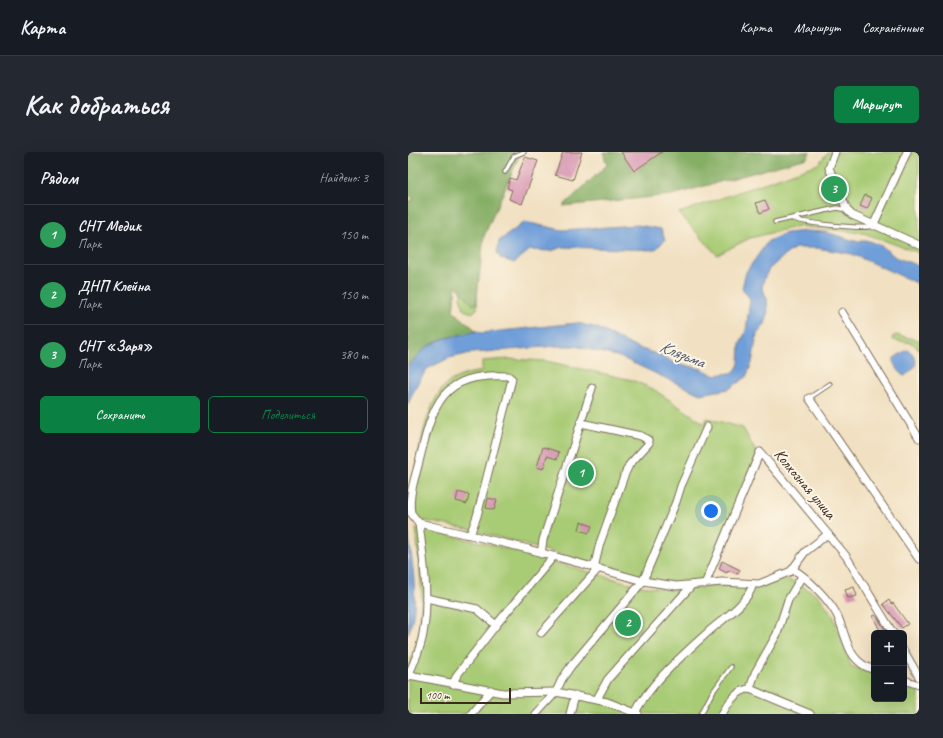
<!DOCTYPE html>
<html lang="ru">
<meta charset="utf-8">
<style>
:root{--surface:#171b24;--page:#242831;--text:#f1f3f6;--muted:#9ea1a6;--line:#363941;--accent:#0b8043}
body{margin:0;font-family:Caveat,sans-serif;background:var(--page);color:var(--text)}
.controls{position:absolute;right:12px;bottom:12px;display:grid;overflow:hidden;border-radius:6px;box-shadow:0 4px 16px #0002}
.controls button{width:36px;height:36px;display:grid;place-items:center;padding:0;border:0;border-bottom:1px solid var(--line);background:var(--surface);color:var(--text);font:20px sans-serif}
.scale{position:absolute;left:12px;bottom:10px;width:91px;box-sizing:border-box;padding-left:4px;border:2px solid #3b2a1e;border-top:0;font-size:11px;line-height:14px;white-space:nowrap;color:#3b2a1e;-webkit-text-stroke:3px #fcf5e5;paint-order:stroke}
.you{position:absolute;left:303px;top:359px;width:14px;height:14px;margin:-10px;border:3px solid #fff;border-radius:50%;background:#1a73e8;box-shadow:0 0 0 6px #1a73e833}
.badge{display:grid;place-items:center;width:26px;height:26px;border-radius:50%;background:var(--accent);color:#fff;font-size:13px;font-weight:700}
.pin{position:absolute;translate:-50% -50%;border:2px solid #fff;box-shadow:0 1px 4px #0006}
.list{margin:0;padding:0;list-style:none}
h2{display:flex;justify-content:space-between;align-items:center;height:52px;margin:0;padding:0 16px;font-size:17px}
h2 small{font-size:13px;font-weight:400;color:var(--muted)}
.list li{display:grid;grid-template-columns:26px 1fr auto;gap:12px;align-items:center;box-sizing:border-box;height:60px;padding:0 16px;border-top:1px solid var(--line)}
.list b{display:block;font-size:15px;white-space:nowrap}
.list p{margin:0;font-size:13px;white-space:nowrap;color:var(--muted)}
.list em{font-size:13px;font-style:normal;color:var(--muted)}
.actions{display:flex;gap:8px;padding:12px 16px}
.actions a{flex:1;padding:9px 0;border:1px solid var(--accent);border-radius:6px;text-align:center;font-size:14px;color:var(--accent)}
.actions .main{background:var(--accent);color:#fff}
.map{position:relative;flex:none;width:511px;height:562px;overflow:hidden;border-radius:6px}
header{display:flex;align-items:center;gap:24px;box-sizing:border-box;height:56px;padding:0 20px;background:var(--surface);border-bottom:1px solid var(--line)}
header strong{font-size:19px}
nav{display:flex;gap:22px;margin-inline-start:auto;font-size:14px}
.intro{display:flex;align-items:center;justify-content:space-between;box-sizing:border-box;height:96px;padding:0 24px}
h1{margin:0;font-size:28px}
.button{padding:10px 18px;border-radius:6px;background:var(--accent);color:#fff;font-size:14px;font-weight:700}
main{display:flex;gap:24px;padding:0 24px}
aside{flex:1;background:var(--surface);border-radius:6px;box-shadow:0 4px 16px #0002}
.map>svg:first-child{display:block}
</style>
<header>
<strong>Карта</strong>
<nav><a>Карта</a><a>Маршрут</a><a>Сохранённые</a></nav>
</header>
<div class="intro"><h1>Как добраться</h1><a class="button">Маршрут</a></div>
<main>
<aside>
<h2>Рядом<small>Найдено: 3</small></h2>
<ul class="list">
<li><span class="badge" style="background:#2e9e5b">1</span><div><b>СНТ Медик</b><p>Парк</p></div><em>150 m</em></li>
<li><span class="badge" style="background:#2e9e5b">2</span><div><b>ДНП Клейна</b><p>Парк</p></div><em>150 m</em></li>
<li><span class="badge" style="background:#2e9e5b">3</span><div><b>СНТ «Заря»</b><p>Парк</p></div><em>380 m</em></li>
</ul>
<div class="actions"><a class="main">Сохранить</a><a>Поделиться</a></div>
</aside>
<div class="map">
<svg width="511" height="562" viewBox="0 0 511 562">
<rect width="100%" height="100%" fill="#fcf5e5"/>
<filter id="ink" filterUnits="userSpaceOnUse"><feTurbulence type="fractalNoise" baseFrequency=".025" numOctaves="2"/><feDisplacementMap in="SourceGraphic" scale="8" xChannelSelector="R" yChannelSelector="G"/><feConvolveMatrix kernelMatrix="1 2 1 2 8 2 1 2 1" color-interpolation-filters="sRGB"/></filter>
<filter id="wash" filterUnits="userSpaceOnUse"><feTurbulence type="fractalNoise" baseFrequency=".012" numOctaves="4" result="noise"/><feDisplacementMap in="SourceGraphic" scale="16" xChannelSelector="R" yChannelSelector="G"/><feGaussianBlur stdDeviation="0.9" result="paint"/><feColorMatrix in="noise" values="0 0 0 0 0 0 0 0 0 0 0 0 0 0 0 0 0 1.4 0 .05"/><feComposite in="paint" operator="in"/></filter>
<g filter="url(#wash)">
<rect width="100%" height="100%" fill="#f1e0c1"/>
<g fill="#a8cb75" stroke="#727a4a">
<path d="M420,0H511V101L456,81L391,74L342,86L309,103L271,61L410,12Z"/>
<path d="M71,97L69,157L64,161L56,158L52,145Z"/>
<path d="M488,183L511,188V198L504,191L485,188L484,185Z"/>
<path d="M101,207L138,209L224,228L245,237L297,272L299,266L335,276L349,302L296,428L254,430L233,425L64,378L2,366L0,360C6,328 14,259 35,236C44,225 61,221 74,219V209Z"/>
<path d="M8,376L81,392L232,434L258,437H281L312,433L351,435L372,427L384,429L409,442L425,463L443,514L466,522V547H496V532L511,537V562H0V514L7,497L11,479L14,444Z"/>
</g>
<g fill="#86af66" stroke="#606c42">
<path d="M0,0H113L76,84L68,152L65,153L48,133L45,159L69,179L34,187L17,196L0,214V49L6,48L0,42Z"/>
<path d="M195,0H402L399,6L264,43L155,54L199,13Z"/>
</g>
<g fill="#709ed9" stroke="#56647c">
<path d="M117,70L154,78L229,73L253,77L257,88L247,98L155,95L143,99L122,98L106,111L92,106L89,100L91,89Z"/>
<path d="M398,79L418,80L447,89H462L474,94L487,105L511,114V132L444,102L409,96H387L377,103L361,117L356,127L354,135L359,147L360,162L357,172L349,182L344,211L338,225L321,237L292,242L212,205L167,194H149L64,201L41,206L19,217L8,234L0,252V214L17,196L34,187L69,179L73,181L169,171L189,176L225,194L257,205L264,210L294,217L306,223L323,221L327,219L331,212L332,192L338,179L342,147L334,136L338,120L360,89L378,81Z"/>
<path d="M499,198C503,199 504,201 506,205C511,215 504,217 497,224L494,223L486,212V206Z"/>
<path d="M0,375C3,407 13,452 0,482Z"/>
</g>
<g id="blocks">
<g fill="#d693b1">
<path d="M155,0H174L165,28L147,23Z"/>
<path d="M213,0H254L226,19Z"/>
<path d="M117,5L130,9L114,52L101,47L104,38L99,36L102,26L108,28Z"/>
<path d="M457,43L464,46L459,57L452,54Z"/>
<path d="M357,48L361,57L352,61L348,51Z"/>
<path d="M135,295L151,300L149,307L139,304L135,317L129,315Z"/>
<path d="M50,340L61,343L59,352L48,349Z"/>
<path d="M80,346L89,348L86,358L78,356Z"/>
<path d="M173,370L184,374L181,381L171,378Z"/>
<path d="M314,409L332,418L330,422L320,418L319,421L311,417Z"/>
<path d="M446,435L449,444L440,446L437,438Z"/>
<path d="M481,448L483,452L485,451L500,472L494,476L475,452Z"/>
<path d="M467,463L470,466L479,481H473L465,464Z"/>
</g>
</g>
</g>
<g filter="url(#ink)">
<use href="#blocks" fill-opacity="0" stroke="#7b6a57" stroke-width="1"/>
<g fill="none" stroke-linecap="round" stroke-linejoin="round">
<defs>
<g id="service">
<path d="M97,20L106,4L116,0"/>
<path d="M385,67C397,71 456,78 465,74"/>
<path d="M367,70L429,56L438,58"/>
<path d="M401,246L422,232"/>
<path d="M293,562L304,541L323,515"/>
</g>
<g id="minor">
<path d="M427,0L421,16L439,58L444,63L511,93"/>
<path d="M465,74L499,0"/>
<path d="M434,160L511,286"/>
<path d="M401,246L511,407"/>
<path d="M173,271L233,284L240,288L241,291L221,313L216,324L192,391L186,416"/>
<path d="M62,383L69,364L104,227L100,224C33,220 25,252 11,310C7,326 0,344 3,361L11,371L56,382L62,383L120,397L235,429L268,434L314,430L351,432L386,418C399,425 422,449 429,463C440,486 438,509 466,518"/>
<path d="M133,402L135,388L184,236"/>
<path d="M383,419L397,400L420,382"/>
<path d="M297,432L352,300L438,404L485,481"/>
<path d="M18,446L69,457L88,473"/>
<path d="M133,481L190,417"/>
<path d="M496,499L511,525"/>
<path d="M1,523L95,541L148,540L199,550L230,562"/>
<path d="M0,525C5,511 13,497 15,482C22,446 15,407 11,371"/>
<path d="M496,528L511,533"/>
<path d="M45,532L49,523L88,473L145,405"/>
<path d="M342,537L347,521L369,482L380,448L394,424"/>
<path d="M189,547L200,527L284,433"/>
<path d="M227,561C243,530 274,504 299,481C314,467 339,453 345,432"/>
<path d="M63,562L83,538"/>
<path d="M128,562L148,540L154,527L163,514L235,429L268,350L273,334L299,275"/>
<path d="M162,562L167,543"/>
<path d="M314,562C320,551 329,537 342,537L402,562"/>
</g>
</defs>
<use href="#service" stroke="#7b6a57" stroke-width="5.5"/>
<use href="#minor" stroke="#7b6a57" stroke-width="9"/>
<use href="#service" stroke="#fff" stroke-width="3.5"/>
<use href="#minor" stroke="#fff" stroke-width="7"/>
</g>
</g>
<g text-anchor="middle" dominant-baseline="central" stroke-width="4" stroke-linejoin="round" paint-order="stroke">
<g font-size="16" fill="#3b2a1e" stroke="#fcf5e5">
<text transform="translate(397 332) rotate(50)">Колхозная улица</text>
</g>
<g font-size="17" font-style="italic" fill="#505869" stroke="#fcf5e5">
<text transform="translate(274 202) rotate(22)">Клязьма</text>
</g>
</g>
</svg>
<div class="controls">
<button>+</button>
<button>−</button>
</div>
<div class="scale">100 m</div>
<div class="you"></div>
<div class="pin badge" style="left:173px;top:321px;background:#2e9e5b">1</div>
<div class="pin badge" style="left:220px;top:471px;background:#2e9e5b">2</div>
<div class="pin badge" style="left:426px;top:37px;background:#2e9e5b">3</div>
</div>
</main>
